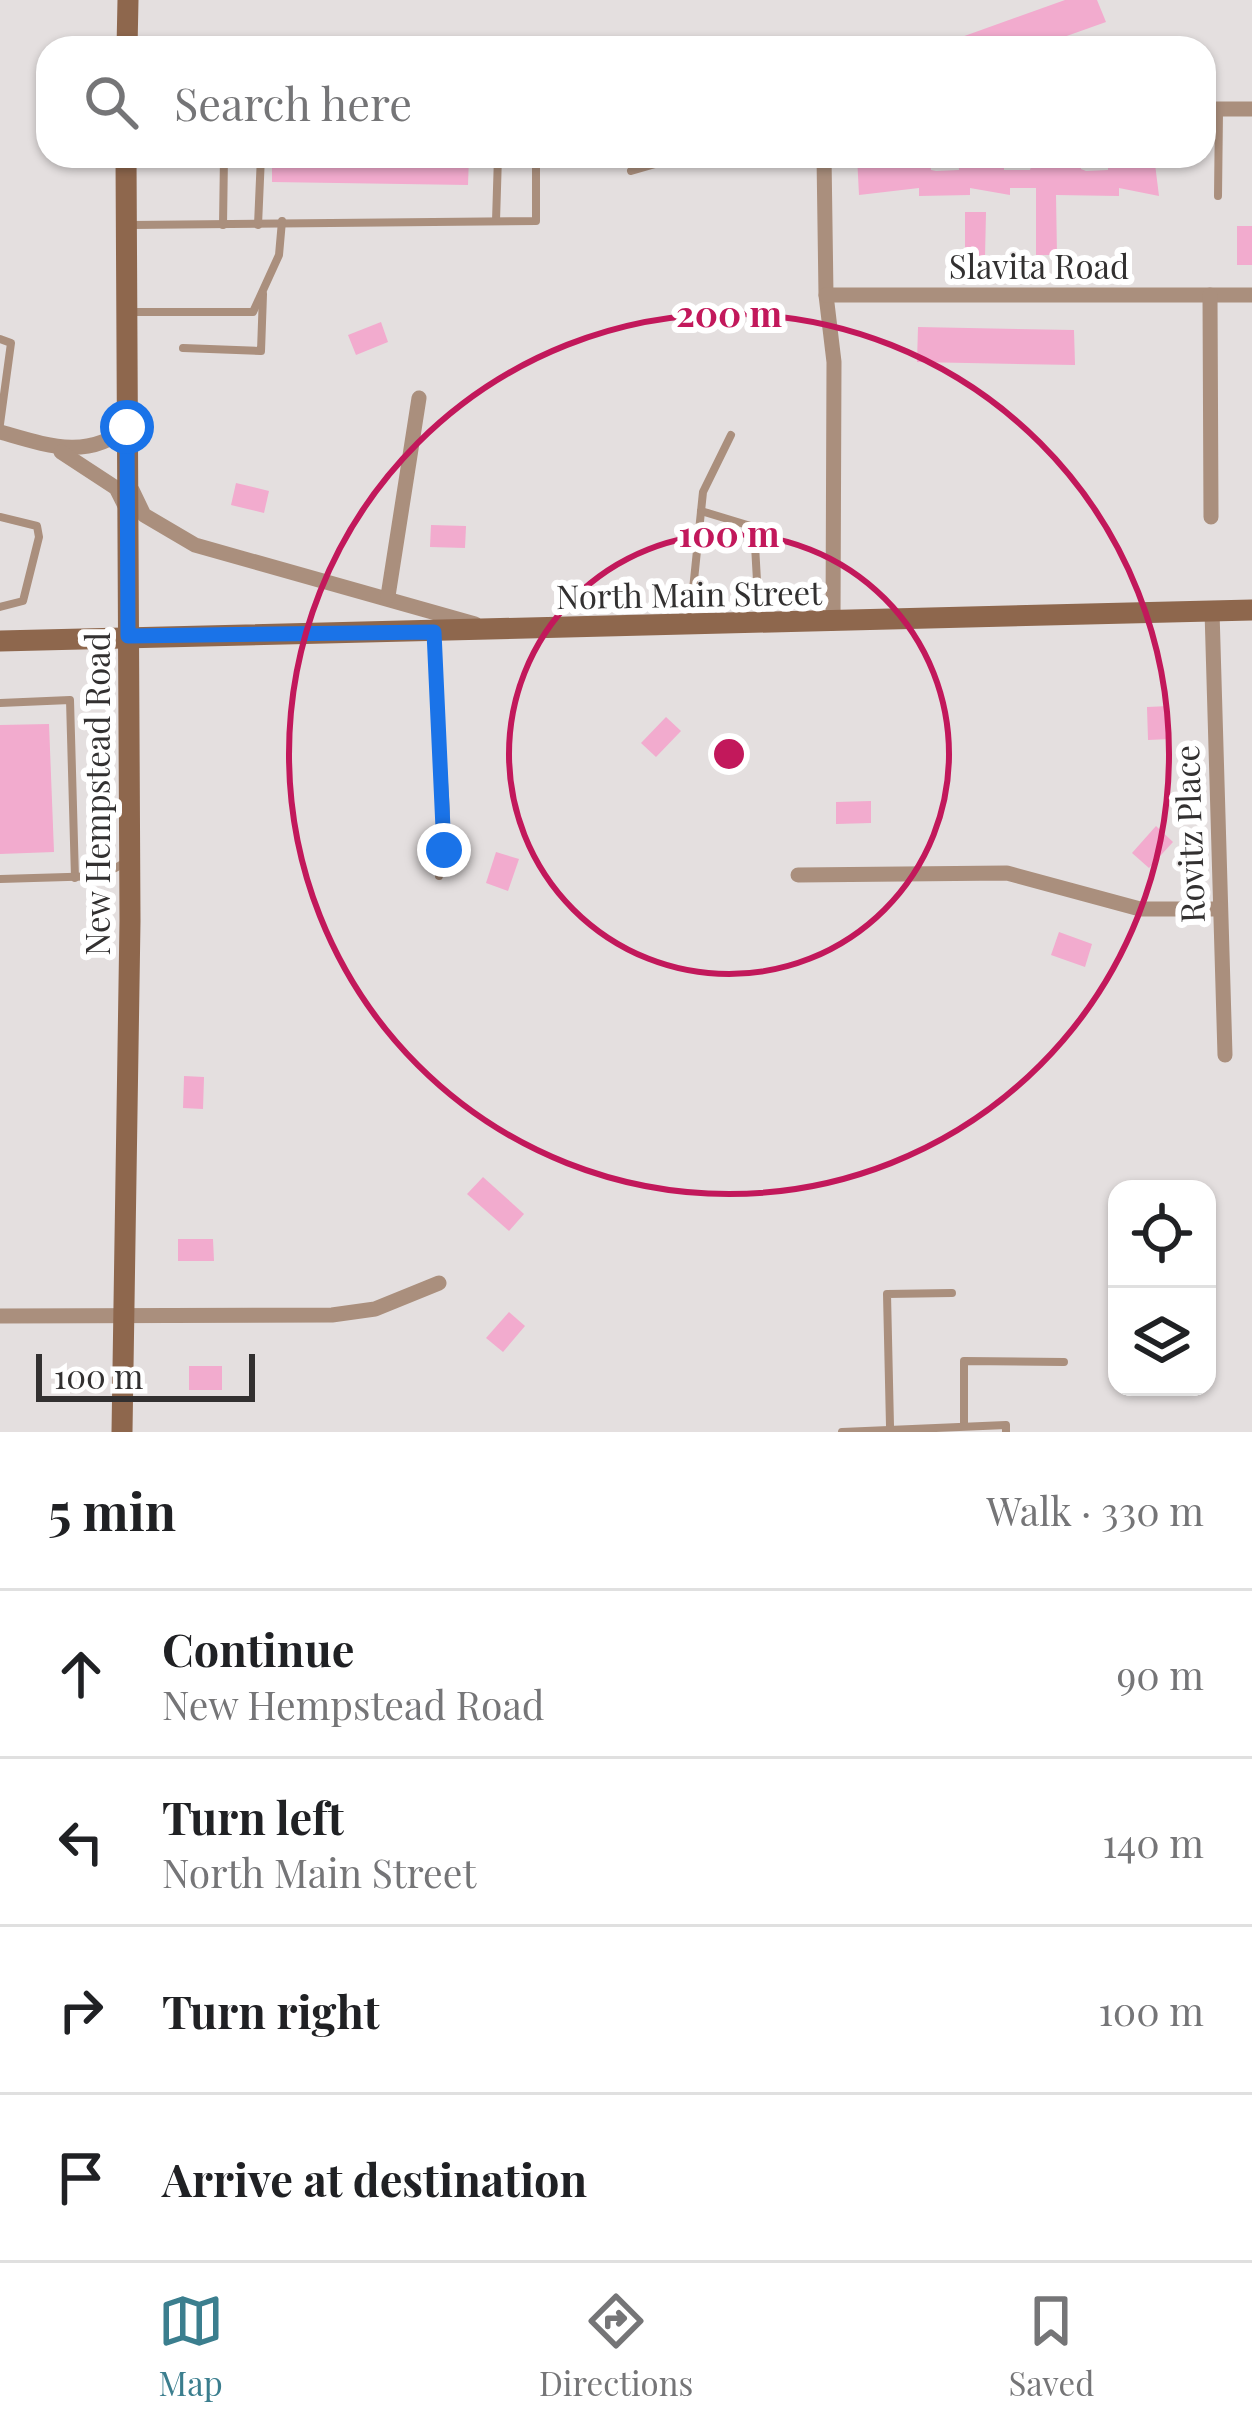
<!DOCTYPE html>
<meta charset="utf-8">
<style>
:root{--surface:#fff;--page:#f6f6f6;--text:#202124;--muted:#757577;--line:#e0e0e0;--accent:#3b7e8e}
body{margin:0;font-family:"Playfair Display",serif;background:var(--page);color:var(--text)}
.controls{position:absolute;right:36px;bottom:36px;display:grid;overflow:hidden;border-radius:24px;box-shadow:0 3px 9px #0004}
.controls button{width:108px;height:108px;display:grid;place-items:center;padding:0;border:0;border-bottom:3px solid var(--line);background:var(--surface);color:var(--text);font:60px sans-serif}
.scale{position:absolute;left:36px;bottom:30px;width:219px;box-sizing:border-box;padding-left:12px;border:6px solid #323030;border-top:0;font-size:33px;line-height:42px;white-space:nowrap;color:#323030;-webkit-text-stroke:9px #fff;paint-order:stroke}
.stop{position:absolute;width:36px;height:36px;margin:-27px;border:9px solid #1a73e8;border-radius:50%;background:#fff}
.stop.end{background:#1a73e8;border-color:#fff;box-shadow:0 3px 12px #0008}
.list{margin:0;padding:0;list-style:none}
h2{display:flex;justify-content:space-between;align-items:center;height:156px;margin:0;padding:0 48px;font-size:51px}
h2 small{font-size:39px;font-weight:400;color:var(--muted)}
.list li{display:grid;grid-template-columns:78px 1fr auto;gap:36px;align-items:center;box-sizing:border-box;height:168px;padding:0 48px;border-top:3px solid var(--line)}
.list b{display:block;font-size:45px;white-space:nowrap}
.list p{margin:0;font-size:39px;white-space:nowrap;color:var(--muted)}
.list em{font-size:39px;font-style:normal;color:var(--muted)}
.icon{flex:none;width:66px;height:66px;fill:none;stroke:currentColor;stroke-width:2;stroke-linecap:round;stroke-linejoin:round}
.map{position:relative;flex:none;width:1252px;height:1432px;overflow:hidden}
.search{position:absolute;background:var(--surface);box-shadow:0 3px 9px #0004;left:36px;right:36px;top:36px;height:132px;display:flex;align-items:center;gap:30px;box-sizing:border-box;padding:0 42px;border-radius:36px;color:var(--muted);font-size:45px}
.sheet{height:828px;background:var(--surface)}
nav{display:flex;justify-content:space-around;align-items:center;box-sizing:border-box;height:168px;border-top:3px solid var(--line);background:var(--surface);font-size:33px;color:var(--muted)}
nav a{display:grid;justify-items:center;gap:6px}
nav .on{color:var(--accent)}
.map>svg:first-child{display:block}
</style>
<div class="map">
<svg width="1252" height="1432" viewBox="0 0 1252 1432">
<rect width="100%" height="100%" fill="#e4dfdf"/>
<g fill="#f2abce">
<path d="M1065,0H1097L1106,22L1033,48H931Z"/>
<path d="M272,156H469L468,185L272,182Z"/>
<path d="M857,156H930L931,170L936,171L959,170L958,156H1004V170H1030L1035,156H1081V169L1086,171L1108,170V156H1154L1159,196L1119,188V196L1056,195L1057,255H1036V188H1010V195L970,188V195L919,196V188L859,195Z"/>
<path d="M965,212H986L985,258H965Z"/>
<rect x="1237" y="226" width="15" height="39"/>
<path d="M381,322L388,342L356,355L348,335Z"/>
<path d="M918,327L1074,330L1075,365L917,362Z"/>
<path d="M236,483L269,491L264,513L231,505Z"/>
<path d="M431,525L466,526L465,548L430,547Z"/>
<path d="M1169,706L1170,739L1148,740L1147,707Z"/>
<path d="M666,717L681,731L656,757L641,743Z"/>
<path d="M49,724L54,852L0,854V725Z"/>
<path d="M871,801V823L836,824V802Z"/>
<path d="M1156,826L1173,842L1149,868L1132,853Z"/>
<path d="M496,852L519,859L508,891L486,883Z"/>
<path d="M1059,932L1092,944L1085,967L1051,955Z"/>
<path d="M184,1076L204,1077L203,1109L183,1108Z"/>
<path d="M483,1177L524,1214L509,1231L467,1194Z"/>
<path d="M178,1239H213L214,1261H178Z"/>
<path d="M509,1312L525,1326L503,1352L486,1338Z"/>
<rect x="189" y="1366" width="33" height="24"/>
</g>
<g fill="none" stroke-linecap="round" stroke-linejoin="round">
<g stroke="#aa8f7d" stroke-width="8">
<path d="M631,171L683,156"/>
<path d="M1218,196L1219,111"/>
<path d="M496,221L498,156"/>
<path d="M132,225L536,221V156"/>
<path d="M223,225L224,156"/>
<path d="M258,225L261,156"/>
<path d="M131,312H253L279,255L282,221"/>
<path d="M0,339L11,343L0,424"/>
<path d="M183,348L261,351L263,294"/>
<path d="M701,511L754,527L759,617"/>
<path d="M0,517L37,526L39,537L23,601L0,607"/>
<path d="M690,619L703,492L731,435"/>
<path d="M434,633L446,812L439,876"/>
<path d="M0,703L70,700L75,878"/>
<path d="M0,879L101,876L126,862"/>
<path d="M964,1425V1361L1064,1362"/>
<path d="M890,1426L887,1294L952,1293"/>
<path d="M842,1432L1006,1425V1432"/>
</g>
<g stroke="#aa8f7d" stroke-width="15">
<path d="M1204,109H1252"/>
<path d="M824,156L826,295L834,362L833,623"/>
<path d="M826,295H1252"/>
<path d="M1210,295L1211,517"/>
<path d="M0,432C46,445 88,461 127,427"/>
<path d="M61,452L116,488L124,504"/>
<path d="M132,490L144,515L195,545L475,624"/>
<path d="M388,596L419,398"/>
<path d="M1212,611L1225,1055"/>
<path d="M798,875L1007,873L1140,909H1219"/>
<path d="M0,1316L332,1315L375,1309L439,1283"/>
</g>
<g stroke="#8e674d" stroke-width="21">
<path d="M127,48L128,0"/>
<path d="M0,641L1252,610"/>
<path d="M122,1432L130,921L126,156"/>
</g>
</g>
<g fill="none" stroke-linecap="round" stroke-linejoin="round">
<path stroke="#1a73e8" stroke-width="15" d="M127,427L128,636L434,632L444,850"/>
</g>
<g fill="none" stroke="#c2185b" stroke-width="6">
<circle cx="729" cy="754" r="220"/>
<circle cx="729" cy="754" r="440"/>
</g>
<g text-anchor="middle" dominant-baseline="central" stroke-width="12" stroke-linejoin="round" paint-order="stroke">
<g font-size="33" fill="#323030" stroke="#fff">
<text x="1039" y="265">Slavita Road</text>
<text transform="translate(689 593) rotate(-1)">North Main Street</text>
<text transform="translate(96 794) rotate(-90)">New Hempstead Road</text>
<text transform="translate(1188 834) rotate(-92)">Rovitz Place</text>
</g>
</g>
<circle cx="729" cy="754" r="18" fill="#c2185b" stroke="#fff" stroke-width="6"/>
<g font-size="36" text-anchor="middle" font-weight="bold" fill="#c2185b" stroke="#fff" stroke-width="12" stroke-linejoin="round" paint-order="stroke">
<text x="729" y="327">200 m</text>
<text x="729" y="547">100 m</text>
</g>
</svg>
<div class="controls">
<button><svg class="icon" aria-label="locate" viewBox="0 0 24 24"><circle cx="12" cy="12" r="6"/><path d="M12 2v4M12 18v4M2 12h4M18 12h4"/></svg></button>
<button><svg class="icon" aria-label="layers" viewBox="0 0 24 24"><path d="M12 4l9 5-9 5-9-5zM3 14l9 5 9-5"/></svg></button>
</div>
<div class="scale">100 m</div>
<div class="stop" style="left:127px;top:427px"></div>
<div class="stop end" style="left:444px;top:850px"></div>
<div class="search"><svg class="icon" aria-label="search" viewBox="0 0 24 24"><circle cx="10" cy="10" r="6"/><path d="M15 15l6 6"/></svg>Search here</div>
</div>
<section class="sheet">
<h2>5 min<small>Walk · 330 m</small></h2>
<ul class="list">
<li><svg class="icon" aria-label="ahead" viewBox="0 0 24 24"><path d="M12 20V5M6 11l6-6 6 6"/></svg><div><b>Continue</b><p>New Hempstead Road</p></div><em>90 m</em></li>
<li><svg class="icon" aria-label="left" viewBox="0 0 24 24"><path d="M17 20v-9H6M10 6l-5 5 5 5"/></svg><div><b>Turn left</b><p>North Main Street</p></div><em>140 m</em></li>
<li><svg class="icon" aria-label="right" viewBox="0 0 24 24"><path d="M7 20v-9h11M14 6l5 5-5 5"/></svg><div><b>Turn right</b></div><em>100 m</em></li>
<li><svg class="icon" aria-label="arrive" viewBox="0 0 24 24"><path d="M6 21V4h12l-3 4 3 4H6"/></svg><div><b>Arrive at destination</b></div></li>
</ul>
</section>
<nav>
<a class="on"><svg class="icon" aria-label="map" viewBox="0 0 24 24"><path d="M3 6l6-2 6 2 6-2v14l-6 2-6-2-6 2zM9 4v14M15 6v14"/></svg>Map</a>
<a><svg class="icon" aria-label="directions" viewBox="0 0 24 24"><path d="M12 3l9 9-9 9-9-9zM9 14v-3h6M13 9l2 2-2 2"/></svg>Directions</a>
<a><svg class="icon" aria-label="saved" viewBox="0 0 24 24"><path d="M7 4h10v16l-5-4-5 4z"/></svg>Saved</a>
</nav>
